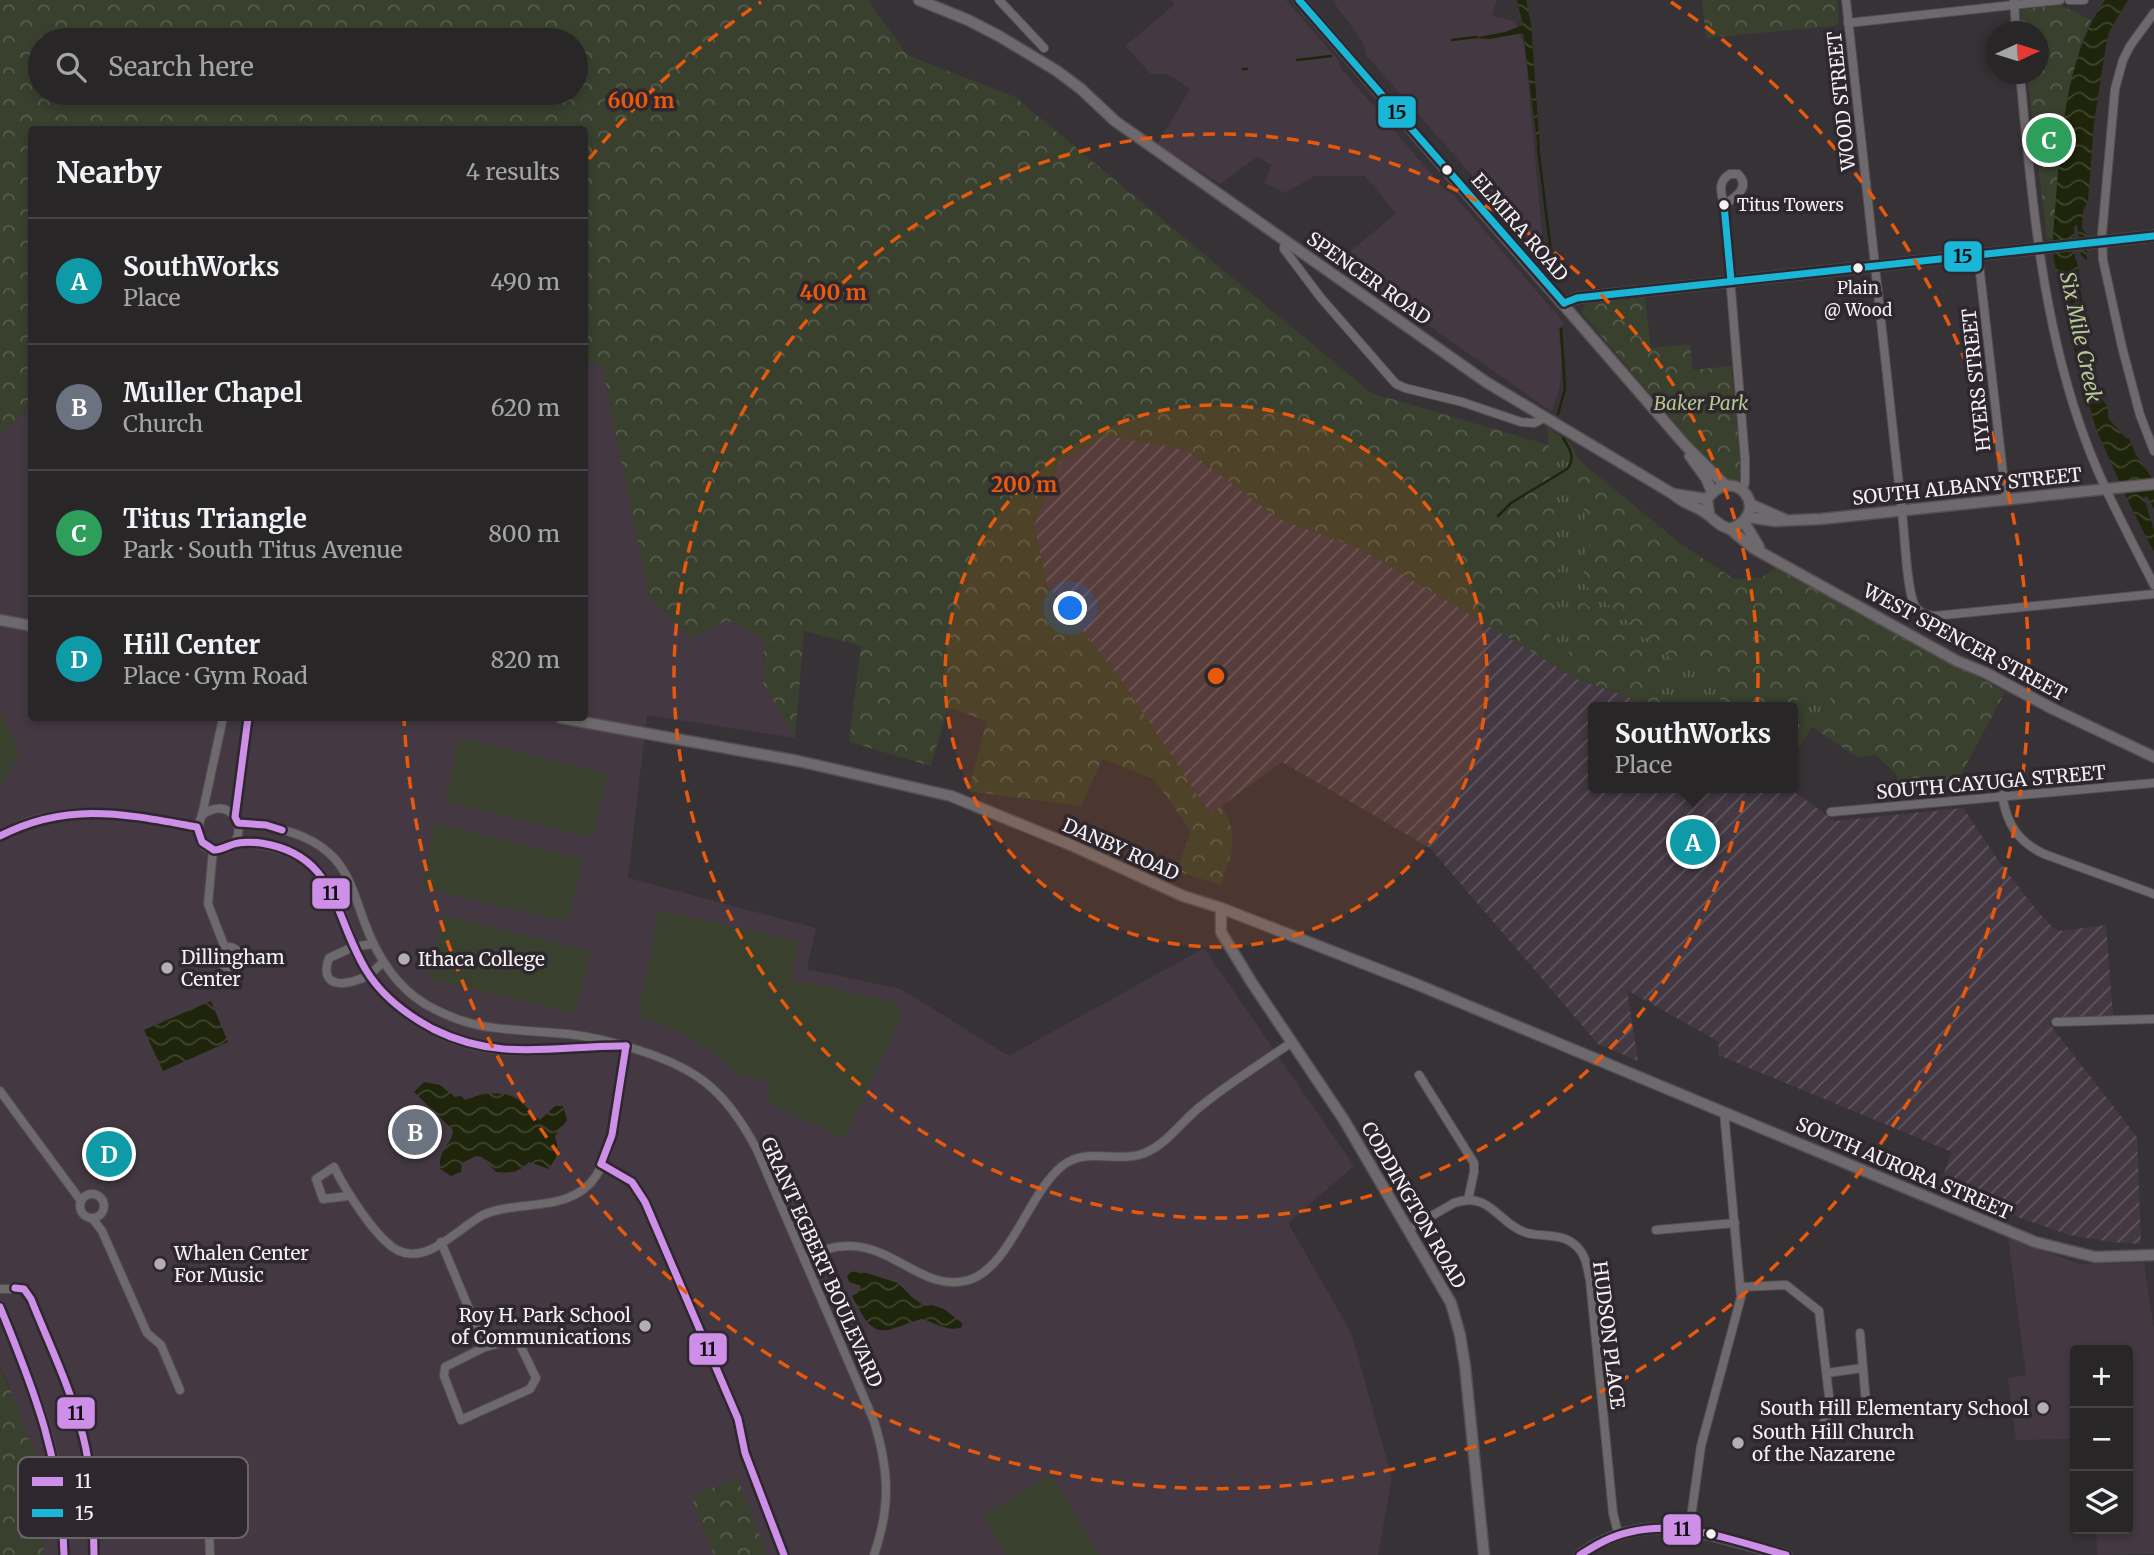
<!DOCTYPE html>
<meta charset="utf-8">
<style>
:root{--surface:#292628;--page:#353234;--text:#f1f3f6;--muted:#a5a5a8;--line:#454345;--accent:#db2777}
body{margin:0;font-family:Merriweather,serif;background:var(--page);color:var(--text)}
.controls{position:absolute;right:21px;bottom:21px;display:grid;overflow:hidden;border-radius:7px;box-shadow:0 4px 10px #0003}
.controls button{width:63px;height:63px;display:grid;place-items:center;padding:0;border:0;border-bottom:2px solid var(--line);background:var(--surface);color:var(--text);font:35px sans-serif}
.compass{position:absolute;left:1986px;top:21px;width:63px;height:63px;border-radius:50%;background:var(--surface);box-shadow:0 4px 10px #0003;rotate:86deg}
.you{position:absolute;left:1071px;top:609px;width:24px;height:24px;margin:-18px;border:5px solid #fff;border-radius:50%;background:#1a73e8;box-shadow:0 0 0 10px #1a73e833}
.badge{display:grid;place-items:center;width:46px;height:46px;border-radius:50%;background:var(--accent);color:#fff;font-size:23px;font-weight:700}
.pin{position:absolute;translate:-50% -50%;border:4px solid #fff;box-shadow:0 2px 7px #0006}
.popup{position:absolute;left:1588px;top:702px;width:210px;height:91px;box-sizing:border-box;display:grid;place-content:center;border-radius:7px;background:var(--surface);filter:drop-shadow(0 2px 5px #0005);font-size:23px;white-space:nowrap;color:var(--muted)}
.popup b{font-size:26px;color:var(--text)}
.popup::after{content:'';position:absolute;left:50%;top:100%;margin-left:-14px;border:14px solid transparent;border-top-color:var(--surface)}
.list{margin:0;padding:0;list-style:none}
h2{display:flex;justify-content:space-between;align-items:center;height:91px;margin:0;padding:0 28px;font-size:30px}
h2 small{font-size:23px;font-weight:400;color:var(--muted)}
.list li{display:grid;grid-template-columns:46px 1fr auto;gap:21px;align-items:center;box-sizing:border-box;height:126px;padding:0 28px;border-top:2px solid var(--line)}
.list b{display:block;font-size:26px;white-space:nowrap}
.list p{margin:0;font-size:23px;white-space:nowrap;color:var(--muted)}
.list em{font-size:23px;font-style:normal;color:var(--muted)}
.icon{flex:none;width:38px;height:38px;fill:none;stroke:currentColor;stroke-width:2;stroke-linecap:round;stroke-linejoin:round}
.map{position:relative;flex:none;width:2154px;height:1555px;overflow:hidden}
.search{position:absolute;background:var(--surface);box-shadow:0 4px 10px #0003;left:28px;top:28px;width:560px;height:77px;display:flex;align-items:center;gap:18px;box-sizing:border-box;padding:0 24px;border-radius:38px;color:var(--muted);font-size:26px}
.panel{position:absolute;background:var(--surface);box-shadow:0 4px 10px #0003;left:28px;top:126px;width:560px;height:595px;border-radius:7px}
.map>svg:first-child{display:block}
</style>
<div class="map">
<svg width="2154" height="1555" viewBox="0 0 2154 1555">
<defs>
<pattern id="industrial-furrows" width="10" height="10" patternUnits="userSpaceOnUse" patternTransform="scale(1.75)"><rect width="10" height="10" fill="#443942"/><path d="M-1 1l2-2M0 10L10 0M9 11l2-2" fill="none" stroke="#60565e"/></pattern>
<pattern id="grass-tufts" width="24" height="20" patternUnits="userSpaceOnUse" patternTransform="scale(1.75)"><rect width="24" height="20" fill="#3a402e"/><path d="M3 7l-1-3M5 7V3M7 7l1-3M15 17l-1-3M17 17v-4M19 17l1-3" fill="none" stroke="#575c4d"/></pattern>
<pattern id="forest-crowns" width="20" height="18" patternUnits="userSpaceOnUse" patternTransform="scale(1.75)"><rect width="20" height="18" fill="#3a402e"/><path d="M2 6a3 3 0 1 1 6 0M12 15a3 3 0 1 1 6 0" fill="none" stroke="#575c4d"/></pattern>
<pattern id="water-waves" width="16" height="10" patternUnits="userSpaceOnUse" patternTransform="scale(1.75)"><rect width="16" height="10" fill="#1e250a"/><path d="M0 5q4-4 8 0t8 0" fill="none" stroke="#3f452e"/></pattern>
</defs>
<rect width="100%" height="100%" fill="#373236"/>
<g fill="#443942">
<path d="M1171,0H1286L1339,61L1340,67L1446,191L1453,194L1564,323L1558,328L1562,356L1560,385L1552,412L1338,262L1396,213L1365,176H1314L1285,193L1264,183L1272,165L1257,157L1220,184L1157,144L1190,89L1167,74H1151L1125,46L1174,5Z"/>
<path d="M1332,0H1497L1492,16L1515,21L1525,48L1544,257L1366,55L1363,43L1355,31Z"/>
<path d="M585,361L602,367L649,596L727,620L764,639L763,683L795,738L647,715L628,878L816,928L807,969L901,989L1009,1056L1204,948L1354,1166L1288,1223L1351,1332L1392,1478L1378,1555H42L9,1385L0,1367V434L31,407L32,718H584Z"/>
<path d="M2008,1237L2079,1264L2144,1263L2154,1330V1554L2097,1555L2096,1529H2128V1350H2075V1439L2016,1440L2008,1378L2026,1375Z"/>
</g>
<path fill="url(#industrial-furrows)" d="M1105,435L1187,450L1279,519L1361,549L1577,679L1656,707H1593V788H1789L1835,821L1963,808L2001,864L2037,911L2052,927L2060,931L2106,925L2113,1016L2048,1022L2137,1137L2141,1244L2112,1242L2069,1235L1938,1189L1952,1152L1718,1055L1719,1042L1627,990L1638,1061L1598,1044L1430,848L1282,762L1210,814L1121,680L1047,585L1034,525L1059,463Z"/>
<g fill="url(#grass-tufts)">
<path d="M1547,427L1570,443L1590,539L1582,582L1676,662L1686,650L1723,681L1714,696L1734,707H1679L1654,689L1666,674L1579,599L1565,672L1547,661L1559,582Z"/>
<path d="M1812,688L1829,693L1833,712L1818,731L1812,727L1793,757V710L1797,699Z"/>
</g>
<g fill="url(#forest-crowns)" fill-rule="evenodd">
<path d="M0,0H868L907,55L1015,97L1371,393L1549,445L1559,582L1547,661L1361,549L1279,519L1187,450L1106,435L1059,463L1034,525L1047,585L1121,680L1210,814L1222,806C1240,838 1232,852 1221,885L1177,871L1191,831L1154,779L1102,759L1081,806L968,791L987,721L948,707L931,766L849,742L861,646L804,631L795,738L763,683L764,639L727,620L691,639L649,596L602,367L585,361L584,130H32L31,407L0,434ZM40,40H576V93H40Z"/>
<path d="M1702,0H1837L1839,23L1834,26L1706,38Z"/>
<path d="M2060,5L2091,20L2080,47L2057,194L2053,238H2047L2027,74H2038V32L2022,31L2020,10Z"/>
<path d="M1645,298L1651,348L1690,344L1693,370L1731,366L1741,463L1739,484L1721,477L1581,312L1586,304Z"/>
<path d="M1570,443L1580,461L1681,544L1734,579L1761,578L1777,566L2005,692L1951,793L1897,798V775L1876,755L1858,758L1818,731L1833,712L1829,693L1812,688L1798,699L1793,710V707H1734L1714,696L1723,681L1686,650L1676,663L1582,582L1590,539Z"/>
<path d="M1579,598L1666,673L1654,689L1679,707H1656L1577,679L1565,672Z"/>
<path d="M0,1368L18,1407L29,1441L40,1457L44,1555H0Z"/>
<path d="M738,1478L767,1555H714L691,1496Z"/>
</g>
<g fill="#3a402e">
<path d="M0,710L20,753L0,788Z"/>
<path d="M459,738L608,774L592,837L445,802Z"/>
<path d="M435,823L584,859L568,922L421,887Z"/>
<path d="M659,910L799,942L778,1042L793,979L896,1003L901,1018L844,1139L771,1104L767,1097L770,1079L765,1081L737,1074L714,1053L684,1034L638,1014Z"/>
<path d="M442,915L591,951L574,1013L428,979Z"/>
<path d="M1051,1474L1099,1555H1006L983,1515Z"/>
</g>
<g fill="url(#water-waves)">
<path d="M1517,0H1526L1531,24L1540,149H1538L1523,33L1490,39L1473,38L1505,32L1523,25Z"/>
<path d="M2105,0H2128L2109,32L2106,45L2094,123L2088,201L2083,211L2082,228L2086,234L2087,261L2081,255L2077,224L2074,227L2075,257L2079,269L2078,275L2097,398H2101L2108,407V418L2126,438H2129L2136,455L2154,481V509L2147,496L2144,497L2154,531V552L2127,499L2097,431L2082,383L2054,261L2053,238C2060,161 2060,65 2105,0Z"/>
<path d="M211,1001L228,1042L163,1071L144,1030Z"/>
<path d="M424,1082L440,1085L455,1097L461,1096L465,1100C480,1093 506,1089 520,1101C527,1107 532,1115 540,1120L555,1106H563L567,1120L555,1136L559,1152L549,1169L529,1162C518,1173 511,1173 496,1172L482,1157L476,1156L462,1163L461,1172L451,1176L440,1169C438,1148 453,1144 453,1130L414,1092Z"/>
<path d="M860,1271L898,1283L914,1299L925,1306L932,1305L944,1309L962,1323V1327C948,1333 935,1322 921,1319C879,1333 875,1342 852,1296L858,1293L861,1286L849,1282L847,1276L851,1272Z"/>
</g>
<g fill="none" stroke-linecap="round" stroke-linejoin="round">
<g stroke="#1e250a" stroke-width="2.5">
<path d="M1452,40L1476,37"/>
<path d="M1297,60L1331,56"/>
<path d="M1243,69H1247"/>
<path d="M1538,147L1553,269"/>
<path d="M1558,414L1565,389L1561,329"/>
<path d="M1498,516L1511,503L1567,469C1576,458 1570,449 1563,438"/>
</g>
<defs>
<g id="street">
<path d="M999,0L1044,48"/>
<path d="M1846,0L1903,522C1905,540 1907,592 1915,606C1919,613 1926,615 1934,616L2154,594"/>
<path d="M2014,0L2016,32"/>
<path d="M2069,0H2084"/>
<path d="M2154,13L2130,46L2123,60L2115,89L2102,234L2103,260L2122,347L2140,415L2154,451"/>
<path d="M1848,23L2060,0"/>
<path d="M2020,74C2031,191 2041,313 2080,425C2099,481 2127,532 2154,585"/>
<path d="M1730,174H1738C1751,187 1736,197 1724,205C1721,192 1717,182 1730,174Z"/>
<path d="M1724,205L1745,459V483L1742,490"/>
<path d="M1285,240L1284,249L1321,298L1396,384L1405,388L1462,402L1521,422L1534,423L1544,418"/>
<path d="M1978,255L2006,500"/>
<path d="M2002,795C2007,824 2017,841 2044,854L2154,894"/>
<path d="M1831,812L2154,783"/>
<path d="M202,815C239,789 253,849 219,850C196,851 196,830 202,815L223,718"/>
<path d="M235,817L248,718"/>
<path d="M238,823C271,825 311,832 335,859C350,876 356,899 364,921C376,954 394,985 425,1004C477,1034 512,1028 568,1034C587,1036 607,1041 625,1046C692,1065 724,1086 757,1150L874,1421C889,1470 891,1506 874,1555"/>
<path d="M0,836C59,798 133,816 197,827"/>
<path d="M234,843C275,843 318,856 336,897C348,925 354,954 372,980C393,1010 433,1034 468,1044C515,1058 565,1047 612,1046"/>
<path d="M213,850L208,904L225,948"/>
<path d="M372,944L353,947L329,958C317,991 351,986 370,974C374,971 379,966 383,962"/>
<circle cx="229" cy="957" r="10"/>
<path d="M2056,1022L2154,1019"/>
<path d="M1419,1075L1474,1163V1172L1468,1200"/>
<path d="M0,1091L81,1201"/>
<path d="M601,1164L632,1182L645,1202L738,1419L745,1453L784,1555"/>
<circle cx="92" cy="1206" r="12"/>
<path d="M349,1196L323,1199L316,1179L334,1167C345,1189 377,1241 399,1251C429,1264 458,1228 483,1215C518,1199 571,1214 596,1176C618,1142 619,1086 626,1046"/>
<path d="M92,1218L102,1231L147,1333L161,1345L180,1390"/>
<path d="M1409,1229L1454,1203C1490,1190 1498,1224 1527,1233C1543,1237 1562,1233 1575,1245C1586,1254 1587,1267 1590,1280L1613,1513L1618,1533"/>
<path d="M1656,1230L1735,1223"/>
<path d="M441,1242L485,1347"/>
<path d="M804,1259C880,1215 913,1297 969,1280C1010,1267 1028,1194 1062,1166C1088,1145 1121,1166 1149,1151C1169,1141 1183,1120 1201,1106C1229,1083 1262,1063 1292,1042"/>
<path d="M1740,1287L1786,1285L1819,1311L1830,1405L1826,1419L1822,1425"/>
<path d="M0,1289H24L31,1299L63,1377L83,1436L92,1485L94,1555"/>
<path d="M0,1307C36,1393 65,1459 64,1555"/>
<path d="M1860,1333L1866,1403"/>
<path d="M513,1340L520,1345L536,1378L530,1389L461,1420L444,1376L445,1367L485,1347Z"/>
<path d="M1827,1373L1863,1368"/>
<path d="M209,1531L210,1555"/>
<path d="M1689,1532L1701,1446L1741,1297L1724,1112"/>
</g>
<g id="secondary">
<path d="M919,0L968,20L999,36L1057,71L1081,89L1115,121L1486,382L1673,494C1683,504 1696,505 1707,514C1717,521 1717,525 1730,529C1774,513 1735,461 1707,499L1709,514"/>
<path d="M1299,0L1686,446L1725,485"/>
<path d="M1564,303L1577,298L2154,236"/>
<path d="M1690,456L1706,478L1712,492"/>
<path d="M1673,494L1707,499"/>
<path d="M1750,504L1784,519"/>
<path d="M1747,517L1775,521L1821,519L2154,484"/>
<path d="M1744,522L1759,547"/>
<path d="M1730,529L1753,548L1957,661L1986,673L2053,709L2154,757"/>
<path d="M0,620L32,626"/>
<path d="M561,718L798,761L951,796L1071,845L1183,896L1221,908L1416,984L2035,1242L2095,1257L2154,1255"/>
<path d="M1221,908V932L1252,983L1344,1120L1451,1303L1460,1335L1465,1366L1484,1555"/>
<path d="M1580,1555C1647,1505 1714,1538 1786,1555"/>
</g>
</defs>
<use href="#street" stroke="#524e51" stroke-width="10"/>
<use href="#secondary" stroke="#524e51" stroke-width="13"/>
<use href="#street" stroke="#6d696c" stroke-width="8"/>
<use href="#secondary" stroke="#6d696c" stroke-width="10"/>
<defs>
<g id="bus-1">
<path d="M248,718L235,817L238,823L266,825L282,830"/>
<path d="M0,836C68,801 125,814 197,827L202,842L214,850C222,850 227,846 234,844C242,841 252,842 261,843C338,855 333,916 366,970C381,995 407,1015 433,1029C501,1063 556,1045 626,1046"/>
<path d="M601,1164L632,1182L645,1202L738,1419L745,1453L784,1555"/>
<path d="M601,1164L612,1135L626,1046"/>
<path d="M15,1288L24,1289L31,1299C49,1344 71,1389 83,1436C93,1475 93,1515 94,1555"/>
<path d="M0,1307C36,1394 61,1459 64,1555"/>
<path d="M1580,1555C1596,1545 1611,1536 1630,1532C1681,1519 1737,1542 1786,1555"/>
</g>
<g id="bus-2">
<path d="M1299,0L1564,303"/>
<path d="M1724,205L1731,281"/>
<path d="M1564,303L1577,298L2154,236"/>
</g>
</defs>
<use href="#bus-1" stroke="#2e272d" stroke-width="12"/>
<use href="#bus-2" stroke="#2e272d" stroke-width="12"/>
<use href="#bus-1" stroke="#ce8fe9" stroke-width="7"/>
<use href="#bus-2" stroke="#1ab6d8" stroke-width="7"/>
</g>
<circle cx="1216" cy="676" r="271" fill="#e8590c" fill-opacity=".12"/>
<g fill="none" stroke="#e8590c" stroke-width="3.5" stroke-dasharray="12 9">
<circle cx="1216" cy="676" r="271"/>
<circle cx="1216" cy="676" r="542"/>
<path d="M589 159A813 813 0 0 1 761 2M1671 2A813 813 0 1 1 404 719"/>
</g>
<g fill="#f6f1f5" stroke="#2e272d" stroke-width="2.5">
<circle cx="1447" cy="170" r="6"/>
<circle cx="1724" cy="205" r="6"/>
<circle cx="1858" cy="268" r="6"/>
<circle cx="1711" cy="1534" r="6"/>
</g>
<g fill="#b3aeb2" stroke="#2e272d" stroke-width="2.5">
<circle cx="404" cy="959" r="7"/>
<circle cx="167" cy="968" r="7"/>
<circle cx="160" cy="1264" r="7"/>
<circle cx="645" cy="1326" r="7"/>
<circle cx="2043" cy="1408" r="7"/>
<circle cx="1738" cy="1443" r="7"/>
</g>
<g text-anchor="middle" dominant-baseline="central" stroke-width="7" stroke-linejoin="round" paint-order="stroke">
<g font-size="17" fill="#f6f1f5" stroke="#2e272d" text-anchor="start">
<text x="1737" y="205">Titus Towers</text>
<text x="1858" y="288" text-anchor="middle">Plain<tspan x="1858" dy="22">@ Wood</tspan></text>
</g>
<g font-size="19" fill="#f6f1f5" stroke="#2e272d">
<text transform="translate(1841 101) rotate(-96)">WOOD STREET</text>
<text transform="translate(1520 227) rotate(49)">ELMIRA ROAD</text>
<text transform="translate(1369 278) rotate(35)">SPENCER ROAD</text>
<text transform="translate(1976 380) rotate(-96)">HYERS STREET</text>
<text transform="translate(1967 486) rotate(-6)">SOUTH ALBANY STREET</text>
<text transform="translate(1965 642) rotate(28)">WEST SPENCER STREET</text>
<text transform="translate(1991 782) rotate(-5)">SOUTH CAYUGA STREET</text>
<text transform="translate(1121 849) rotate(24)">DANBY ROAD</text>
<text transform="translate(1904 1168) rotate(23)">SOUTH AURORA STREET</text>
<text transform="translate(1414 1205) rotate(60)">CODDINGTON ROAD</text>
<text transform="translate(822 1262) rotate(66)">GRANT EGBERT BOULEVARD</text>
<text transform="translate(1609 1335) rotate(83)">HUDSON PLACE</text>
</g>
<g font-size="19" font-style="italic" fill="#b3c88f" stroke="#2e272d">
<text x="1701" y="403">Baker Park</text>
</g>
<g font-size="19" fill="#f6f1f5" stroke="#2e272d" text-anchor="start">
<text x="181" y="957">Dillingham<tspan x="181" dy="22">Center</tspan></text>
<text x="418" y="959">Ithaca College</text>
<text x="174" y="1253">Whalen Center<tspan x="174" dy="22">For Music</tspan></text>
<text x="631" y="1315" text-anchor="end">Roy H. Park School<tspan x="631" dy="22">of Communications</tspan></text>
<text x="2029" y="1408" text-anchor="end">South Hill Elementary School</text>
<text x="1752" y="1432">South Hill Church<tspan x="1752" dy="22">of the Nazarene</tspan></text>
</g>
<g font-size="21" font-style="italic" fill="#b6cb92" stroke="#2e272d">
<text transform="translate(2081 337) rotate(78)">Six Mile Creek</text>
</g>
</g>
<rect x="18" y="1457" width="230" height="81" rx="10" fill="#2e272d" stroke="#6a6469" stroke-width="2"/>
<rect x="32" y="1477" width="31" height="9" fill="#ce8fe9"/>
<rect x="32" y="1509" width="31" height="8" fill="#1ab6d8"/>
<g font-size="19" fill="#f6f1f5">
<text x="75" y="1488">11</text>
<text x="75" y="1520">15</text>
</g>
<circle cx="1216" cy="676" r="10" fill="#e8590c" stroke="#2e272d" stroke-width="3.5"/>
<g font-size="21" text-anchor="middle" font-weight="bold" fill="#e8590c" stroke="#2e272d" stroke-width="7" stroke-linejoin="round" paint-order="stroke">
<text x="641" y="108">600 m</text>
<text x="833" y="300">400 m</text>
<text x="1024" y="492">200 m</text>
</g>
<g stroke="#2e272d" stroke-width="2.5">
<rect x="1377" y="95" width="40" height="34" rx="7" fill="#1ab6d8"/>
<rect x="1943" y="240" width="40" height="33" rx="7" fill="#1ab6d8"/>
<rect x="311" y="877" width="40" height="33" rx="7" fill="#ce8fe9"/>
<rect x="688" y="1332" width="40" height="34" rx="7" fill="#ce8fe9"/>
<rect x="56" y="1396" width="40" height="34" rx="7" fill="#ce8fe9"/>
<rect x="1662" y="1513" width="40" height="33" rx="7" fill="#ce8fe9"/>
</g>
<g font-size="19" text-anchor="middle" font-weight="bold" fill="#111">
<text x="1397" y="119">15</text>
<text x="1963" y="263">15</text>
<text x="331" y="900">11</text>
<text x="708" y="1356">11</text>
<text x="76" y="1420">11</text>
<text x="1682" y="1536">11</text>
</g>
</svg>
<div class="controls">
<button>+</button>
<button>−</button>
<button><svg class="icon" aria-label="layers" viewBox="0 0 24 24"><path d="M12 4l9 5-9 5-9-5zM3 14l9 5 9-5"/></svg></button>
</div>
<svg class="compass" viewBox="-18 -18 36 36"><path d="M0-13l5 13h-10z" fill="#e53935"/><path d="M0 13l5-13h-10z" fill="#a5a5a8"/></svg>
<div class="you"></div>
<div class="pin badge" style="left:1693px;top:842px;background:#0f9aa8">A</div>
<div class="popup"><b>SouthWorks</b>Place</div>
<div class="pin badge" style="left:415px;top:1132px;background:#6b7280">B</div>
<div class="pin badge" style="left:2049px;top:140px;background:#2e9e5b">C</div>
<div class="pin badge" style="left:109px;top:1154px;background:#0f9aa8">D</div>
<div class="search"><svg class="icon" aria-label="search" viewBox="0 0 24 24"><circle cx="10" cy="10" r="6"/><path d="M15 15l6 6"/></svg>Search here</div>
<section class="panel">
<h2>Nearby<small>4 results</small></h2>
<ul class="list">
<li><span class="badge" style="background:#0f9aa8">A</span><div><b>SouthWorks</b><p>Place</p></div><em>490 m</em></li>
<li><span class="badge" style="background:#6b7280">B</span><div><b>Muller Chapel</b><p>Church</p></div><em>620 m</em></li>
<li><span class="badge" style="background:#2e9e5b">C</span><div><b>Titus Triangle</b><p>Park · South Titus Avenue</p></div><em>800 m</em></li>
<li><span class="badge" style="background:#0f9aa8">D</span><div><b>Hill Center</b><p>Place · Gym Road</p></div><em>820 m</em></li>
</ul>
</section>
</div>
